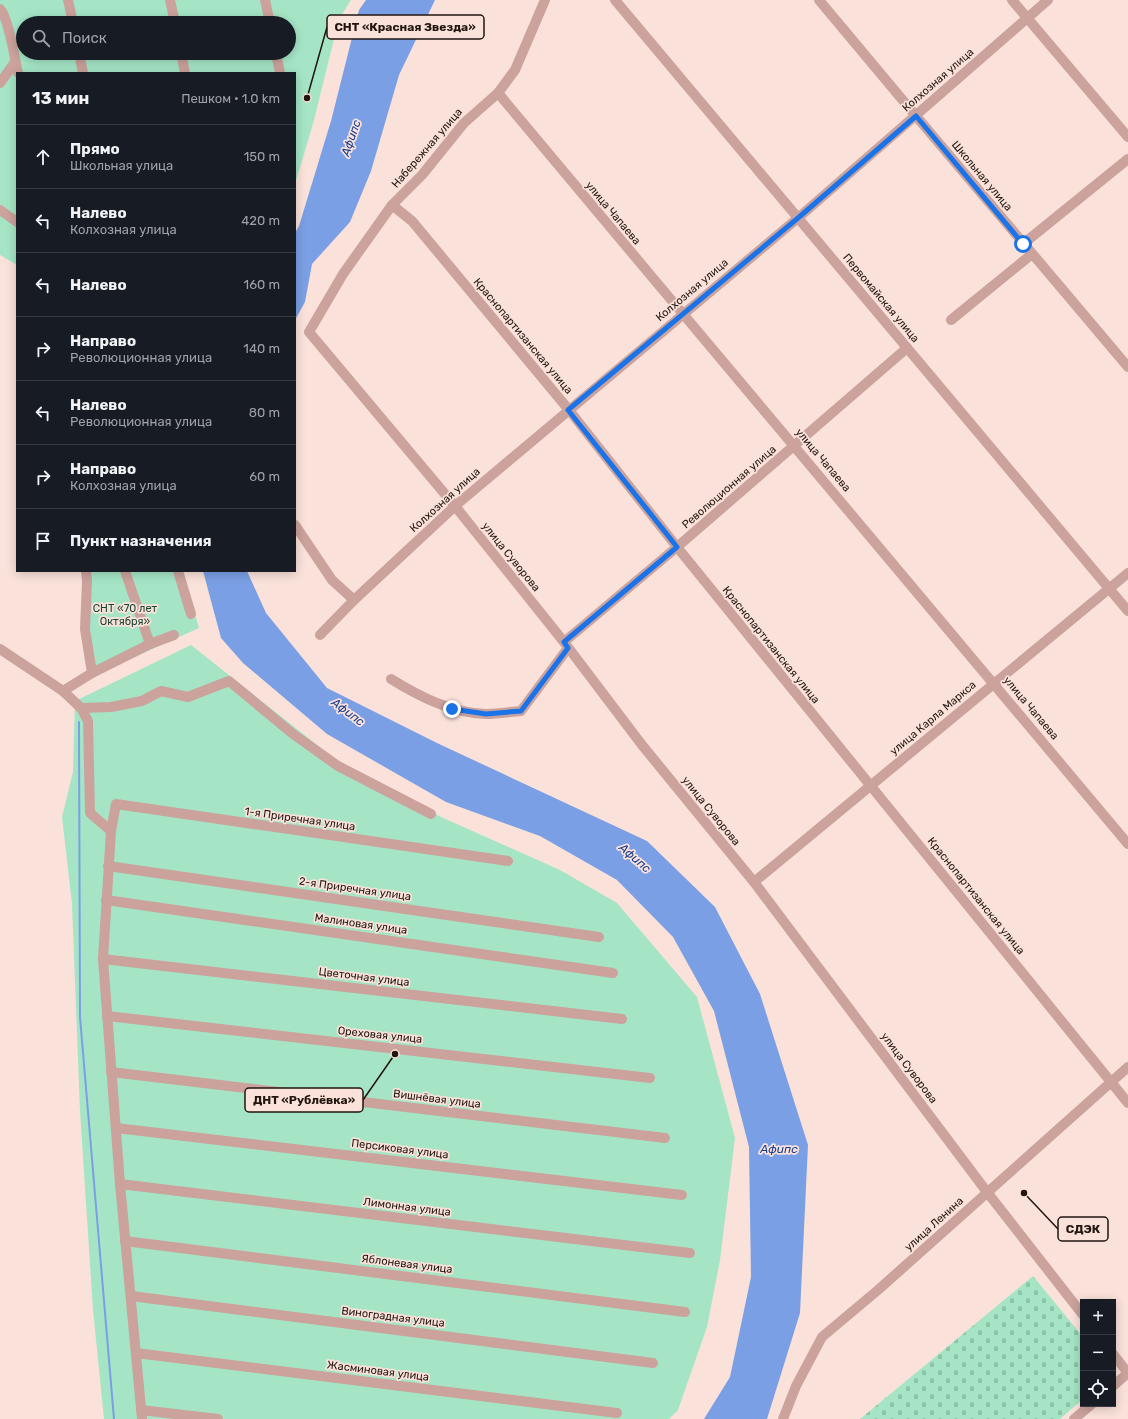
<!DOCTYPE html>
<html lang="ru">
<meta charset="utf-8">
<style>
:root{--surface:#171b24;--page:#242831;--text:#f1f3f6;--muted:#9ea1a6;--line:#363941}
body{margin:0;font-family:Rubik,sans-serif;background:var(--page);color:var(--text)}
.controls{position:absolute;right:12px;bottom:12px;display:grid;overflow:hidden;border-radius:0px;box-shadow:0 2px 10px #0003}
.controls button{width:36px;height:36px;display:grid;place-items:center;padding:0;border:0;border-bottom:1px solid var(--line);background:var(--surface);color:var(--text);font:20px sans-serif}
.stop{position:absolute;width:12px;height:12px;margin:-9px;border:3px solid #1a73e8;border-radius:50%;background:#fff}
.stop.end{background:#1a73e8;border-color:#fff;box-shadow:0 1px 4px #0008}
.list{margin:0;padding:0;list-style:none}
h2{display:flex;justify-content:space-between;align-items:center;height:52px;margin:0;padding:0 16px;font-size:17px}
h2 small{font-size:13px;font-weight:400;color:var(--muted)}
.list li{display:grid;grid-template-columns:26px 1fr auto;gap:12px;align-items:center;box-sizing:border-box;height:64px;padding:0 16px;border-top:1px solid var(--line)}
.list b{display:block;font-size:15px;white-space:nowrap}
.list p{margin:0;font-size:13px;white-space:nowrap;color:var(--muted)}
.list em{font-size:13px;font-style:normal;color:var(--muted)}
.icon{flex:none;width:22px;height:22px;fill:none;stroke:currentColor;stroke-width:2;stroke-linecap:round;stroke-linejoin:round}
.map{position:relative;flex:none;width:1128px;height:1419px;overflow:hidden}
.search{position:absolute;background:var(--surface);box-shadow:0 2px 10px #0003;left:16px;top:16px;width:280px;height:44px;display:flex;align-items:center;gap:10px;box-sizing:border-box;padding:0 14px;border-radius:22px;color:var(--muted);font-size:15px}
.panel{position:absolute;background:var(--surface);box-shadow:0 2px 10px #0003;left:16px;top:72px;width:280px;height:500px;border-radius:0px}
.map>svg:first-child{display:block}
</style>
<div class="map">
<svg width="1128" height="1419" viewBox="0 0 1128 1419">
<defs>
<pattern id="cemetery-stones" width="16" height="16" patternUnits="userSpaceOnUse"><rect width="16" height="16" fill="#a5e5c6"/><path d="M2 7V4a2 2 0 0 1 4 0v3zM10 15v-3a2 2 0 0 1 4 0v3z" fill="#8ec4a9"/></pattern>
</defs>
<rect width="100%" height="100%" fill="#fae2da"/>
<path fill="url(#cemetery-stones)" d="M1033,1276L1083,1337V1399L1060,1419H860Z"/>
<g fill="#a5e5c6" fill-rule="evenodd">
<path d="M0,0H351L339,19L313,124L295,184V73H17V265L0,255ZM23,23H289V53H23Z"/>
<path d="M82,571H182L199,628L88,678Z"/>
<path d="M191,645L340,763L441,817L560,870L617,903L697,997L735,1138L720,1260L707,1327L678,1410L669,1419H104L93,1310L80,1111L72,904L62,817L73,772L75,701Z"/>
</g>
<g fill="#7b9fe4">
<path d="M366,0H435L399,75L371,171L350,222L312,264L305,302L295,320V233L299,226L331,121L359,10Z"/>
<path d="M203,571H247L266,613L327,688L437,743L647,841L715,907L760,994L808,1145L800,1313L767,1419H704L730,1377L751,1277L749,1147L714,1011L673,937L617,880L540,836L446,802L327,734L243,663L221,638Z"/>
</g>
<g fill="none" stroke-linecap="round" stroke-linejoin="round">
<path stroke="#7b9fe4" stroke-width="2" d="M79,722L80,1017L114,1419"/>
<g stroke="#cba29c" stroke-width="10">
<path d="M68,0L73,23"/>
<path d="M170,0L175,23"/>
<path d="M265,0L270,23"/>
<path d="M545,0L515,70L498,93L464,123L422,175L392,205L343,274L309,332L455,506L564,642L642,745L754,882L987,1192L1083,1315"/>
<path d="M615,0L1128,611"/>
<path d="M819,0L916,116L1128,367"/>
<path d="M1012,0L1128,137"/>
<path d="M0,9C8,16 15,60 18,73"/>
<path d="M79,53L83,73"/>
<path d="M181,53L185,73"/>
<path d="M276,53L280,73"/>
<path d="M0,83L15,62"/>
<path d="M498,93C707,344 919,592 1128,844"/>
<path d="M392,205L412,221L569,410L677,547L1128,1103"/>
<path d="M0,210L17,222"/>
<path d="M1023,244L1128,159"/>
<path d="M951,320L1032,254"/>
<path d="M295,525L332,580L354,600"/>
<path d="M86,571L87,581L85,629L92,673"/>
<path d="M125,571L150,644"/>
<path d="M178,571L191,614"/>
<path d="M320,635L354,600L455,506L798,218L1048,0"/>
<path d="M564,642L677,547L907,348"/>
<path d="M0,649L63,691L81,708L88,721L90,813L111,831L103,959L120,1184L142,1419"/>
<path d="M391,679C420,697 452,713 486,714C498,714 509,712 521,711L568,648"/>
<path d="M63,691L92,673L150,644L174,635"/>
<path d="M81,708L111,707L142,701L161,691L188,697L229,681L293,734L338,766L431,814"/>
<path d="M111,831L116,804L508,861"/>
<path d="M108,866L599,937"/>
<path d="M754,882L1128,573"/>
<path d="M106,900L613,973"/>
<path d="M103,959L622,1019"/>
<path d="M107,1016L650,1078"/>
<path d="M111,1072L665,1138"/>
<path d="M116,1128L682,1195"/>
<path d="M120,1184L690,1253"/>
<path d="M125,1241L685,1312"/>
<path d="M131,1296L653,1363"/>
<path d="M136,1353L617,1413"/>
<path d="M1113,1354L1128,1373"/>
<path d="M1113,1386L1128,1373"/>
<path d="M141,1410L218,1419"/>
<path d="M783,1419L796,1386L822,1337L878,1290L1128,1067"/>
<path d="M1074,1419L1092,1404"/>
</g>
</g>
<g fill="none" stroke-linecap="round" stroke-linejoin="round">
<path stroke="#1a73e8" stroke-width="5" d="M452,709L486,714L521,711L568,648L564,642L677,547L568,410L798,218L916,116L1023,244"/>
</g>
<g text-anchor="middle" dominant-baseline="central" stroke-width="3.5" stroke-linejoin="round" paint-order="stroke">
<g font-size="11" fill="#221510" stroke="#fae2da">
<text transform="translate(938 80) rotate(-41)">Колхозная улица</text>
<text transform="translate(427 148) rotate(-49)">Набережная улица</text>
<text transform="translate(982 176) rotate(50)">Школьная улица</text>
<text transform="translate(613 213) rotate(50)">улица Чапаева</text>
<text transform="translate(692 290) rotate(-40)">Колхозная улица</text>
<text transform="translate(881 298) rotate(50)">Первомайская улица</text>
<text transform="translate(523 336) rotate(50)">Краснопартизанская улица</text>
<text transform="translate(823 460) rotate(50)">улица Чапаева</text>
<text transform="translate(729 487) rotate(-41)">Революционная улица</text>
<text transform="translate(445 500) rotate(-42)">Колхозная улица</text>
<text transform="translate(511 557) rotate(51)">улица Суворова</text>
<text transform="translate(771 645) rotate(51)">Краснопартизанская улица</text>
<text transform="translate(1031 708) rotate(50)">улица Чапаева</text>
<text transform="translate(933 718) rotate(-40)">улица Карла Маркса</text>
<text transform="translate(711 811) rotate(51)">улица Суворова</text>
<text transform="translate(300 819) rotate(8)">1-я Приречная улица</text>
<text transform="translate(355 889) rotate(8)">2-я Приречная улица</text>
<text transform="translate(976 896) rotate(51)">Краснопартизанская улица</text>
<text transform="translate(361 924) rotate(8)">Малиновая улица</text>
<text transform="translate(364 977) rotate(7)">Цветочная улица</text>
<text transform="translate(380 1035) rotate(6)">Ореховая улица</text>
<text transform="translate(909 1068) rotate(53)">улица Суворова</text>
<text transform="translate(437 1099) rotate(7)">Вишнёвая улица</text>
<text transform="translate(400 1149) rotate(7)">Персиковая улица</text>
<text transform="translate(407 1207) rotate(7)">Лимонная улица</text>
<text transform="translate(934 1224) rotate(-42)">улица Ленина</text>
<text transform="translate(407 1264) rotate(7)">Яблоневая улица</text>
<text transform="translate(393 1317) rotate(7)">Виноградная улица</text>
<text transform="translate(378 1371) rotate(7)">Жасминовая улица</text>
</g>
<g font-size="11" fill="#1a4332" stroke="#fae2da">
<text x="125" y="608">СНТ «70 лет<tspan x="125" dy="13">Октября»</tspan></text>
</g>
<g font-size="12" font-style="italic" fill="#173d8d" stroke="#fae2da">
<text transform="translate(351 138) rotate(-71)">Афипс</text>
<text transform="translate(348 712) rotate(37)">Афипс</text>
<text transform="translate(635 858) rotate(41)">Афипс</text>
<text x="779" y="1149">Афипс</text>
</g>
</g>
<path fill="none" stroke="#221510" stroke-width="1.5" d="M307 98L327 27M395 1054L363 1100M1024 1193L1058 1229"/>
<g fill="#221510" stroke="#fae2da" stroke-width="1.5">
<circle cx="307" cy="98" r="4"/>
<circle cx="395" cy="1054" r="4"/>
<circle cx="1024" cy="1193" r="4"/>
</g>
<g fill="#fae2da" stroke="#221510" stroke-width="1.5">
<rect x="327" y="15" width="157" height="24" rx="4"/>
<rect x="245" y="1088" width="118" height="24" rx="4"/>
<rect x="1058" y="1217" width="50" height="24" rx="4"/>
</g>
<g font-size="12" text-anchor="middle" font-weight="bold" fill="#221510">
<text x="405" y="31">СНТ «Красная Звезда»</text>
<text x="304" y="1104">ДНТ «Рублёвка»</text>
<text x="1083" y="1233">СДЭК</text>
</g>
</svg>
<div class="controls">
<button>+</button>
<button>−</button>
<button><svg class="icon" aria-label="locate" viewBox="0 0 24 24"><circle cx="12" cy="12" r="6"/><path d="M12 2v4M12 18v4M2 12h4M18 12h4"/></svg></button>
</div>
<div class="stop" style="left:1023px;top:244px"></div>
<div class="stop end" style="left:452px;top:709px"></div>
<div class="search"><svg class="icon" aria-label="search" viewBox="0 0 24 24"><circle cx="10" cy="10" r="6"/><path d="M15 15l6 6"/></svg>Поиск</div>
<section class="panel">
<h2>13 мин<small>Пешком · 1.0 km</small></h2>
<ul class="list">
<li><svg class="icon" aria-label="ahead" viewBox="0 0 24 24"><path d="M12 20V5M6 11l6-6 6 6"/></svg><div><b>Прямо</b><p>Школьная улица</p></div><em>150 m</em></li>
<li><svg class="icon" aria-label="left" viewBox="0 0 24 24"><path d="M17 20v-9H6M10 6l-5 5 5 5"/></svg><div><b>Налево</b><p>Колхозная улица</p></div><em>420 m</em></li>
<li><svg class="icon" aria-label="left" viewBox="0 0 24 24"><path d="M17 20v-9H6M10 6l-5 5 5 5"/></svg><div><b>Налево</b></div><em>160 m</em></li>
<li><svg class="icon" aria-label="right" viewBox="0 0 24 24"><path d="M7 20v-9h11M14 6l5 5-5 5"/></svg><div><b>Направо</b><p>Революционная улица</p></div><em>140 m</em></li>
<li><svg class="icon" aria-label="left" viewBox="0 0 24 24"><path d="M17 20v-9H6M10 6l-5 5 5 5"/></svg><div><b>Налево</b><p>Революционная улица</p></div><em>80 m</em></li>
<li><svg class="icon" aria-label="right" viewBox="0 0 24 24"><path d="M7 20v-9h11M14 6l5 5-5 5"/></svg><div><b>Направо</b><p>Колхозная улица</p></div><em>60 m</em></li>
<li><svg class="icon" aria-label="arrive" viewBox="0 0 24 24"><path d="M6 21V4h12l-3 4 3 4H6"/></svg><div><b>Пункт назначения</b></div></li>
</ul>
</section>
</div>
